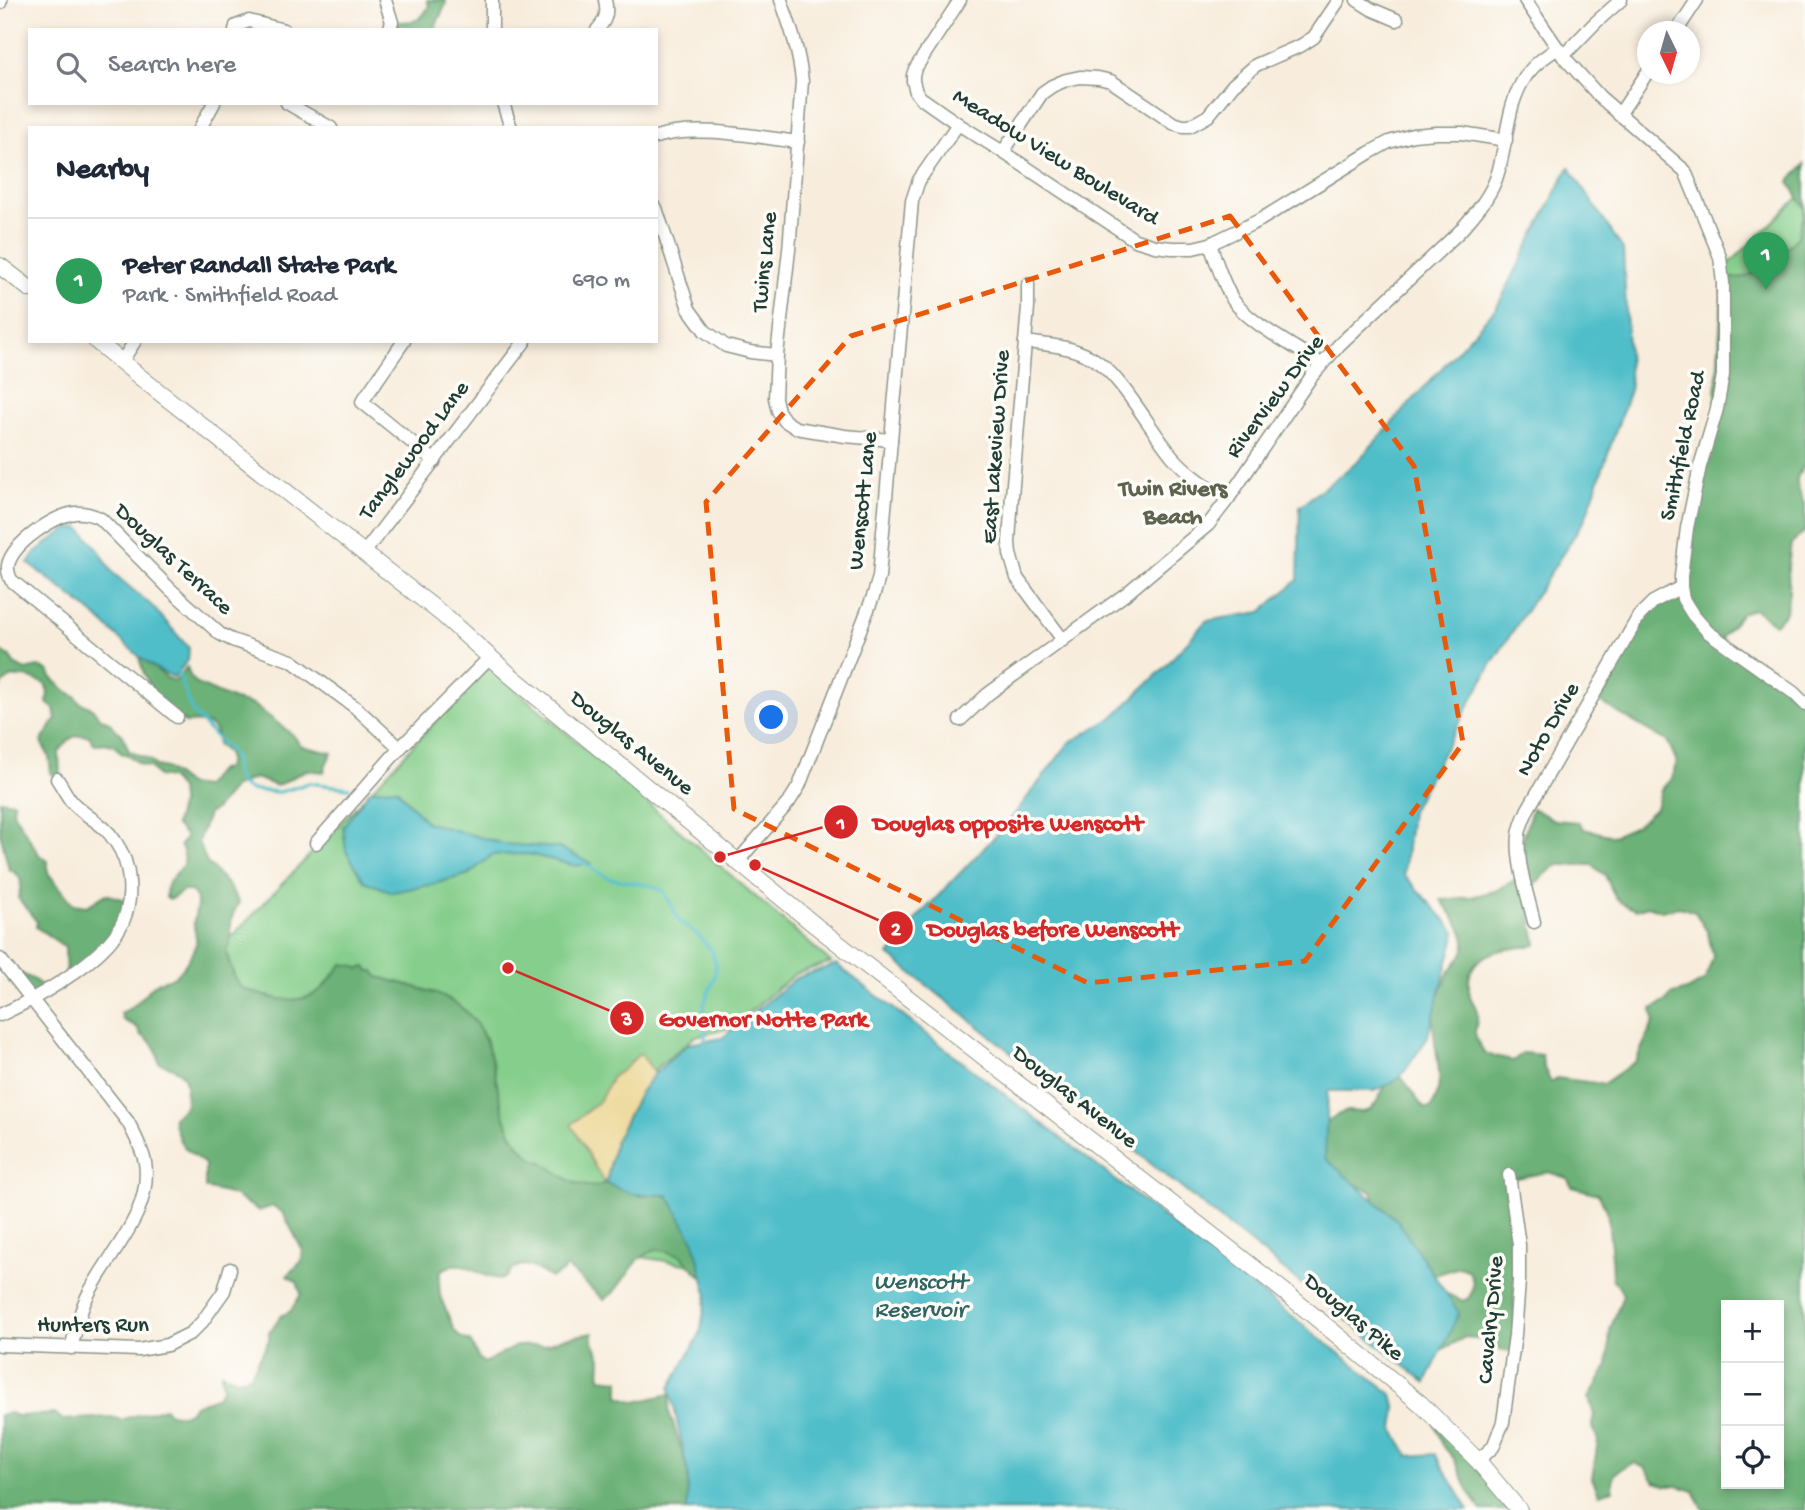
<!DOCTYPE html>
<meta charset="utf-8">
<style>
:root{--surface:#fff;--page:#f6f6f7;--text:#1f2937;--muted:#747a83;--line:#e0e1e3;--accent:#1f6fb2}
body{margin:0;font-family:"Gochi Hand",sans-serif;background:var(--page);color:var(--text)}
.controls{position:absolute;right:21px;bottom:21px;display:grid;overflow:hidden;border-radius:0px;box-shadow:0 4px 10px #0003}
.controls button{width:63px;height:63px;display:grid;place-items:center;padding:0;border:0;border-bottom:2px solid var(--line);background:var(--surface);color:var(--text);font:35px sans-serif}
.compass{position:absolute;left:1637px;top:21px;width:63px;height:63px;border-radius:50%;background:var(--surface);box-shadow:0 4px 10px #0003;rotate:175deg}
.you{position:absolute;left:772px;top:718px;width:24px;height:24px;margin:-18px;border:5px solid #fff;border-radius:50%;background:#1a73e8;box-shadow:0 0 0 10px #1a73e833}
.badge{display:grid;place-items:center;width:46px;height:46px;border-radius:50%;background:var(--accent);color:#fff;font-size:23px;font-weight:700}
.pin{position:absolute;translate:-50% -58px;filter:drop-shadow(0 2px 4px #0008)}
.pin::after{content:'';position:absolute;top:37px;width:24px;height:21px;background:inherit;clip-path:polygon(0 0,100% 0,50% 100%)}
.list{margin:0;padding:0;list-style:none}
h2{display:flex;justify-content:space-between;align-items:center;height:91px;margin:0;padding:0 28px;font-size:30px}
h2 small{font-size:23px;font-weight:400;color:var(--muted)}
.list li{display:grid;grid-template-columns:46px 1fr auto;gap:21px;align-items:center;box-sizing:border-box;height:126px;padding:0 28px;border-top:2px solid var(--line)}
.list b{display:block;font-size:26px;white-space:nowrap}
.list p{margin:0;font-size:23px;white-space:nowrap;color:var(--muted)}
.list em{font-size:23px;font-style:normal;color:var(--muted)}
.icon{flex:none;width:38px;height:38px;fill:none;stroke:currentColor;stroke-width:2;stroke-linecap:round;stroke-linejoin:round}
.map{position:relative;flex:none;width:1805px;height:1510px;overflow:hidden}
.search{position:absolute;background:var(--surface);box-shadow:0 4px 10px #0003;left:28px;top:28px;width:630px;height:77px;display:flex;align-items:center;gap:18px;box-sizing:border-box;padding:0 24px;border-radius:0px;color:var(--muted);font-size:26px}
.panel{position:absolute;background:var(--surface);box-shadow:0 4px 10px #0003;left:28px;top:126px;width:630px;height:217px;border-radius:0px}
.map>svg:first-child{display:block}
</style>
<div class="map">
<svg width="1805" height="1510" viewBox="0 0 1805 1510">
<rect width="100%" height="100%" fill="#fdfcf7"/>
<filter id="ink" filterUnits="userSpaceOnUse"><feTurbulence type="fractalNoise" baseFrequency=".0143" numOctaves="2"/><feDisplacementMap in="SourceGraphic" scale="14" xChannelSelector="R" yChannelSelector="G"/><feConvolveMatrix kernelMatrix="1 2 1 2 8 2 1 2 1" color-interpolation-filters="sRGB"/></filter>
<filter id="wash" filterUnits="userSpaceOnUse"><feTurbulence type="fractalNoise" baseFrequency=".00686" numOctaves="4" result="noise"/><feDisplacementMap in="SourceGraphic" scale="28" xChannelSelector="R" yChannelSelector="G"/><feGaussianBlur stdDeviation="1.57" result="paint"/><feColorMatrix in="noise" values="0 0 0 0 0 0 0 0 0 0 0 0 0 0 0 0 0 1.4 0 .05"/><feComposite in="paint" operator="in"/></filter>
<g filter="url(#wash)">
<rect width="100%" height="100%" fill="#f8eddd"/>
<g fill="#85ce8b" stroke="#528660" stroke-width="2">
<path d="M1805,191V343L1730,363L1727,266Z"/>
<path d="M488,665L831,962L795,974L730,1028L696,1036L656,1068L611,1141L602,1188L697,1266L312,1205L143,1030L363,799Z"/>
</g>
<g fill="#6cb177" stroke="#467756" stroke-width="2" fill-rule="evenodd">
<path d="M427,0H445L446,4L436,25V30H390L393,23C413,20 419,25 429,6Z"/>
<path d="M1805,164V466C1789,481 1801,491 1805,508C1805,515 1805,524 1805,531L1791,544L1788,567L1789,590L1786,612L1775,624L1754,609L1742,613L1721,638L1805,703V1510H1704L1702,1507L1694,1491L1677,1486H1666L1655,1482L1645,1468L1635,1463C1621,1467 1608,1474 1613,1490L1599,1494L1592,1478L1598,1441L1592,1424L1594,1415L1589,1398L1608,1365L1610,1330L1623,1295L1619,1286L1612,1280L1611,1247L1607,1210L1598,1194L1572,1187L1567,1178L1548,1172L1512,1179L1515,1351H1502L1484,1339L1465,1337L1445,1348L1435,1350L1443,1292L1463,1301L1469,1298C1474,1287 1474,1280 1468,1270L1459,1267L1420,1280L1376,1206L1372,1192C1357,1185 1328,1172 1323,1153C1321,1145 1324,1133 1325,1124L1339,1114L1348,1111L1363,1112L1370,1110L1376,1103L1387,1083L1400,1076C1410,1086 1414,1099 1425,1108H1431C1450,1076 1429,1044 1434,1012C1436,1000 1442,987 1447,976C1453,964 1465,956 1465,943C1464,927 1450,913 1441,900L1471,897L1495,891L1520,877V850L1532,808L1554,820L1579,822L1584,829L1613,836L1636,826L1656,808L1661,790L1671,779L1677,762L1668,742L1594,699L1648,603L1680,585L1715,414L1723,279L1746,277L1774,260L1798,237L1805,209L1789,182ZM1556,865H1592L1605,875L1616,899L1629,907L1636,910L1648,906L1662,911L1679,907L1695,912L1708,933L1713,957L1705,980L1687,990L1670,995L1667,1001L1652,1009L1654,1021L1636,1061L1603,1084L1557,1078L1551,1082L1543,1066L1542,1055L1523,1053L1513,1061L1484,1053C1481,1047 1476,1040 1475,1033C1475,1026 1479,1018 1477,1011C1476,1006 1472,1002 1470,996C1461,950 1503,950 1536,945L1527,889L1538,881ZM1726,1305H1779V1484H1726Z"/>
<path d="M0,651L10,657L14,664L25,670L38,667L48,670L51,677L65,690L75,696L79,702L92,708L99,717L109,722L115,729L122,734L129,751L150,760L156,766L166,768L188,785L204,787L218,771L227,767C230,755 228,752 217,745C219,722 204,721 185,723C163,706 143,683 139,655L167,678L175,681L187,667L190,676L197,684L234,700L254,705L293,735L301,746L332,753L326,764L324,772L306,770L277,786L255,778L235,786L215,810L208,814L198,842L207,863L228,885L239,903C230,915 231,926 230,940C230,944 228,947 227,951C227,963 235,977 240,987C263,997 299,1008 320,990C329,982 335,972 343,964L355,966L359,969L366,967L369,971H374L378,977L387,979C416,988 454,994 473,1019C506,1060 488,1127 534,1159C538,1162 540,1161 544,1163C553,1168 561,1176 571,1181C585,1187 598,1190 611,1179C616,1182 622,1183 626,1186C629,1188 632,1193 635,1194C648,1201 659,1186 672,1200L703,1256L707,1282L680,1255L656,1249L639,1259L613,1293L604,1300L567,1267L562,1272L551,1278C533,1267 521,1256 505,1278C484,1282 471,1263 453,1265C449,1266 445,1269 441,1270L439,1281L440,1296L454,1330L460,1337L471,1342L478,1358L484,1363L516,1346L544,1345L563,1338L593,1333V1342L601,1358L600,1378L619,1380V1396L636,1402L670,1394L669,1411L687,1467L696,1510H0V1415L10,1413L17,1416L56,1414L63,1420L111,1417L122,1420C137,1413 150,1414 164,1408L170,1413L183,1415L189,1412L194,1405L218,1396L223,1387L221,1373L238,1379L250,1376L269,1340V1331L273,1328L281,1316L291,1311L301,1294L297,1282L287,1276L301,1262L303,1251L283,1213L273,1206L259,1211L233,1195L205,1188V1164C183,1148 178,1145 173,1117C183,1110 188,1107 186,1094C185,1090 187,1086 186,1083C184,1070 169,1066 159,1063C158,1051 152,1040 141,1035L137,1027L123,1020L121,1013C138,1006 141,996 154,985C161,980 168,980 175,976C181,973 194,951 196,944C198,938 193,929 194,922C195,909 202,902 191,891H183L171,899L166,898C166,894 166,890 167,886C175,868 193,868 180,845L185,839V835L175,825L181,802L180,789L170,778L158,776L150,767L140,764L128,755L121,753L115,746L105,743L95,745L89,736C71,734 69,739 59,752L60,780L51,773L49,756L41,742L56,719L54,709L47,703L48,691L45,684C29,677 11,670 0,688Z"/>
<path d="M0,800L14,802L13,812L40,856L48,861V873L73,904L87,906L106,894L126,900L127,902C121,931 101,958 76,974C61,984 42,990 25,998L5,967L33,979L45,988L66,979L65,947L36,927L37,922L18,898C22,884 24,876 9,869L0,833Z"/>
<path d="M1434,1422L1524,1510H1481L1468,1490L1453,1457L1443,1446Z"/>
</g>
<path fill="#eeda9e" stroke="#868c69" stroke-width="2" d="M640,1053L655,1073L641,1091L615,1141L606,1184C592,1166 585,1144 571,1125L600,1100L612,1077L624,1069Z"/>
<g fill="#50bec9" stroke="#387e7e" stroke-width="2">
<path d="M1569,167L1623,249L1630,390L1585,519L1491,665L1411,811L1404,875L1456,932L1427,1039L1399,1079L1374,1091H1328L1325,1158L1398,1221L1459,1313L1426,1383L889,955L918,917L1006,825L1069,743L1113,717L1164,668L1206,621L1261,612L1298,580L1300,506L1356,463L1497,307Z"/>
<path d="M79,527L99,550L113,573L152,606L189,648L188,660L174,677C145,667 123,641 101,621C78,600 52,582 28,563L35,552L67,529Z"/>
<path d="M396,788L426,822L504,844L559,848L591,863L576,866L529,854L492,855L469,874L430,885L392,892L364,881L346,851L343,827L370,790Z"/>
<path d="M836,964L1392,1394L1396,1410L1393,1429L1409,1456L1435,1454L1469,1510H687L688,1474L670,1388L700,1334L707,1294L694,1242L668,1195L633,1194L606,1184L615,1141L641,1091L655,1073L688,1044L722,1038L796,978Z"/>
</g>
<g fill="none" stroke-linecap="round" stroke-linejoin="round">
<g stroke="#50bec9" stroke-width="3.5">
<path d="M178,672L193,713L232,754L235,760V772L240,784L251,790L280,792L310,783L349,788"/>
<path d="M585,864L608,878L654,886L664,892L680,922L697,934L712,951L716,965L714,979L704,1004L705,1040"/>
</g>
</g>
</g>
<g filter="url(#ink)">
<g fill="none" stroke-linecap="round" stroke-linejoin="round">
<defs>
<g id="minor">
<path d="M385,0L392,22L389,30"/>
<path d="M492,0V30"/>
<path d="M781,0C791,28 799,51 802,81L789,250L777,355L775,398L778,411L785,421L796,428L845,436L891,440"/>
<path d="M960,0L915,69L913,75V81L916,92L921,98L958,124L1003,152L1135,240L1155,246L1172,248H1193L1210,244L1260,220L1369,153L1389,142L1413,135L1437,133H1462L1506,140"/>
<path d="M1357,0L1371,9L1397,20"/>
<path d="M1525,0L1563,56L1600,97L1685,171L1720,257L1723,283V375L1717,409L1700,466L1687,528L1681,576V587L1683,599L1693,615L1708,632L1794,693L1805,704"/>
<path d="M0,3L1,0"/>
<path d="M235,30L236,26L249,21L284,30"/>
<path d="M597,30C606,20 608,13 605,0"/>
<path d="M1676,32L1697,0"/>
<path d="M1563,56L1595,23L1621,0"/>
<path d="M287,103L331,128"/>
<path d="M503,103L511,128"/>
<path d="M1619,115L1647,73"/>
<path d="M200,128L214,103"/>
<path d="M656,137C695,124 757,137 798,142"/>
<path d="M1003,152L1042,93L1052,86L1066,80L1080,77L1098,78L1111,81L1173,123L1183,126H1190L1208,116L1233,85L1256,65L1302,45L1314,37L1339,0"/>
<path d="M656,208L689,309L705,331L726,346L750,352L777,355"/>
<path d="M1210,244C1215,259 1224,286 1233,300C1247,322 1298,348 1321,364"/>
<path d="M1028,284V307L1012,496L1009,542L1010,554L1017,578L1063,640"/>
<path d="M404,341L362,402L435,461"/>
<path d="M1025,342C1049,345 1071,346 1092,358C1121,374 1150,430 1173,457C1189,475 1208,487 1228,499"/>
<path d="M122,361L135,341"/>
<path d="M364,553L525,341"/>
<path d="M177,717L11,580C9,575 7,571 8,565C13,543 54,516 75,513C85,512 93,515 101,519L170,589L220,634L232,640L292,661L355,707L400,748"/>
<path d="M960,720L988,694L1127,593L1208,525L1228,499L1311,377L1339,345L1459,232C1473,216 1488,200 1496,179C1508,146 1505,106 1526,76C1534,64 1546,56 1558,48"/>
<path d="M316,843L400,748L489,658"/>
<path d="M738,861L789,802L799,786L874,594L879,577L912,201L919,180L958,124"/>
<path d="M1534,922C1528,896 1516,862 1519,835C1520,826 1524,818 1528,809L1639,616L1653,602L1681,587"/>
<path d="M0,959L128,1122C134,1134 142,1148 145,1162C153,1214 108,1253 87,1297C79,1313 76,1331 71,1348"/>
<path d="M0,1015C28,1002 54,988 79,969C110,946 133,923 129,881C128,866 124,854 115,841C104,823 84,816 72,802C66,795 62,786 57,779"/>
<path d="M0,1345L139,1350L167,1345L191,1333L202,1322L224,1291L230,1269"/>
<path d="M1478,1461L1493,1447L1503,1422L1515,1335L1519,1281V1245L1509,1175"/>
</g>
<g id="major">
<path d="M0,266L30,289"/>
<path d="M96,341L145,381L443,615L510,675L816,926L1281,1289L1421,1404L1478,1461L1519,1510"/>
</g>
</defs>
<use href="#minor" stroke="#8c9588" stroke-width="15"/>
<use href="#major" stroke="#8c9588" stroke-width="18"/>
<use href="#minor" stroke="#fff" stroke-width="12"/>
<use href="#major" stroke="#fff" stroke-width="16"/>
</g>
</g>
<path fill="none" stroke="#e8590c" stroke-width="5" stroke-dasharray="14 9" stroke-linejoin="round" d="M1230,216L1414,466L1463,743L1305,961L1088,983L734,809L706,502L851,336Z"/>
<g text-anchor="middle" dominant-baseline="central" stroke-width="7" stroke-linejoin="round" paint-order="stroke">
<g font-size="23" fill="#1f3d34" stroke="#fdfcf7">
<text transform="translate(1055 158) rotate(32)">Meadow View Boulevard</text>
<text transform="translate(766 262) rotate(-84)">Twins Lane</text>
<text transform="translate(1276 397) rotate(-53)">Riverview Drive</text>
<text transform="translate(1684 446) rotate(-78)">Smithfield Road</text>
<text transform="translate(997 447) rotate(-86)">East Lakeview Drive</text>
<text transform="translate(415 451) rotate(-53)">Tanglewood Lane</text>
<text transform="translate(864 501) rotate(-84)">Wenscott Lane</text>
<text transform="translate(173 560) rotate(43)">Douglas Terrace</text>
<text transform="translate(1549 730) rotate(-60)">Noto Drive</text>
<text transform="translate(631 744) rotate(39)">Douglas Avenue</text>
<text transform="translate(1074 1098) rotate(38)">Douglas Avenue</text>
<text transform="translate(1353 1318) rotate(40)">Douglas Pike</text>
<text transform="translate(1492 1320) rotate(-85)">Cavalry Drive</text>
<text x="93" y="1326">Hunters Run</text>
</g>
<g font-size="24" font-weight="bold" fill="#5d634e" stroke="#fdfcf7">
<text x="1173" y="490">Twin Rivers<tspan x="1173" dy="28">Beach</tspan></text>
</g>
<g font-size="24" font-style="italic" fill="#2e6461" stroke="#fdfcf7">
<text x="920" y="1283">Wenscott<tspan x="920" dy="28">Reservoir</tspan></text>
</g>
</g>
<path fill="none" stroke="#d62828" stroke-width="2.5" d="M720 857L841 822M755 865L896 928M508 968L627 1018"/>
<g fill="#d62828" stroke="#fdfcf7" stroke-width="2.5">
<circle cx="720" cy="857" r="7"/>
<circle cx="755" cy="865" r="7"/>
<circle cx="508" cy="968" r="7"/>
<circle cx="841" cy="822" r="18"/>
<circle cx="896" cy="928" r="18"/>
<circle cx="627" cy="1018" r="18"/>
</g>
<g font-size="21" text-anchor="middle" font-weight="bold" fill="#fff">
<text x="841" y="829">1</text>
<text x="896" y="935">2</text>
<text x="627" y="1025">3</text>
</g>
<g font-size="24" text-anchor="middle" font-weight="bold" fill="#d62828" stroke="#fdfcf7" stroke-width="7" stroke-linejoin="round" paint-order="stroke">
<text x="1008" y="830">Douglas opposite Wenscott</text>
<text x="1053" y="936">Douglas before Wenscott</text>
<text x="763" y="1026">Governor Notte Park</text>
</g>
</svg>
<div class="controls">
<button>+</button>
<button>−</button>
<button><svg class="icon" aria-label="locate" viewBox="0 0 24 24"><circle cx="12" cy="12" r="6"/><path d="M12 2v4M12 18v4M2 12h4M18 12h4"/></svg></button>
</div>
<svg class="compass" viewBox="-18 -18 36 36"><path d="M0-13l5 13h-10z" fill="#e53935"/><path d="M0 13l5-13h-10z" fill="#747a83"/></svg>
<div class="you"></div>
<div class="pin badge" style="left:1766px;top:290px;background:#2e9e5b">1</div>
<div class="search"><svg class="icon" aria-label="search" viewBox="0 0 24 24"><circle cx="10" cy="10" r="6"/><path d="M15 15l6 6"/></svg>Search here</div>
<section class="panel">
<h2>Nearby<small></small></h2>
<ul class="list">
<li><span class="badge" style="background:#2e9e5b">1</span><div><b>Peter Randall State Park</b><p>Park · Smithfield Road</p></div><em>690 m</em></li>
</ul>
</section>
</div>
